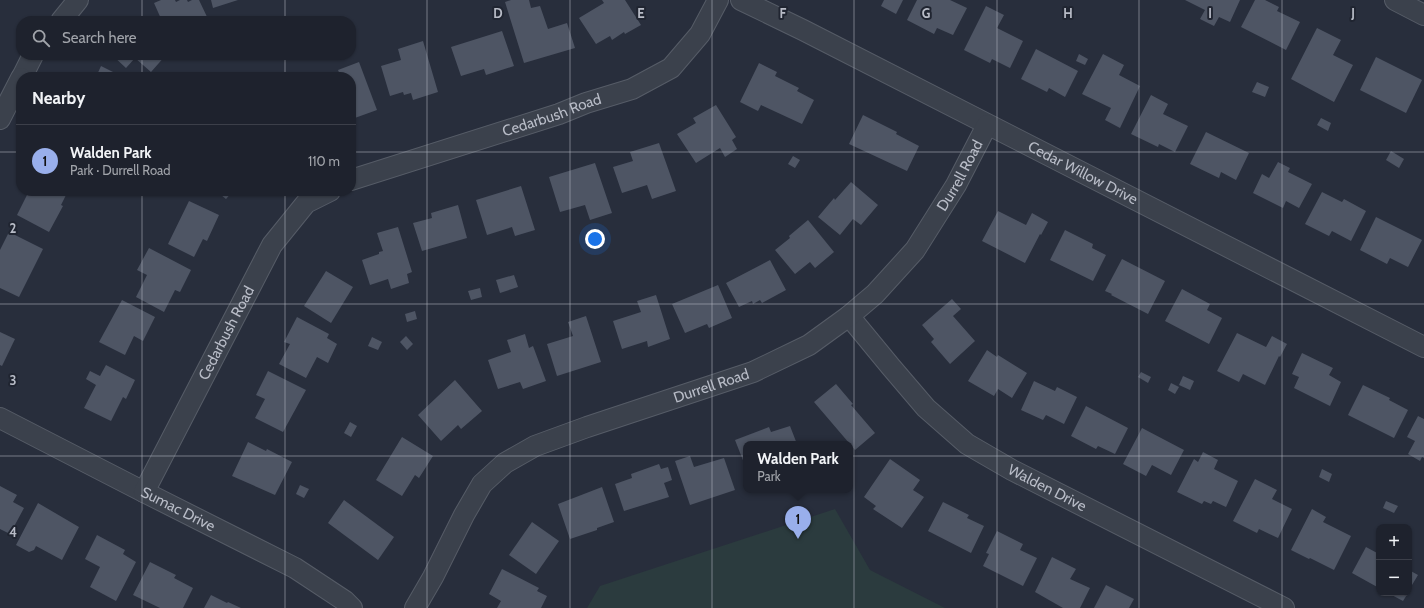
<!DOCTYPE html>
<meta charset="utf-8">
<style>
:root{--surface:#1e222d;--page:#262a35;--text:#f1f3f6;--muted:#a1a4aa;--line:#3c3f49;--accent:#99afeb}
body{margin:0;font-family:Cabin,sans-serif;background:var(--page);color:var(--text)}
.controls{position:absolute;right:12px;bottom:12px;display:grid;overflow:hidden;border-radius:8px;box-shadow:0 1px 3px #0004}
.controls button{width:36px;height:36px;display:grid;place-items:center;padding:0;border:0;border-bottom:1px solid var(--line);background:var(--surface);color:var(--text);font:20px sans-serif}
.you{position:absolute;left:595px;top:239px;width:14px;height:14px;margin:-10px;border:3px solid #fff;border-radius:50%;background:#1a73e8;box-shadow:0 0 0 6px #1a73e833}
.badge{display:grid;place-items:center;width:26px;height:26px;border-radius:50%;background:var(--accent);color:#111;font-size:13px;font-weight:700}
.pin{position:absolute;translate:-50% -33px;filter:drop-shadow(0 1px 2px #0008)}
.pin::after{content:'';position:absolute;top:21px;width:14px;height:12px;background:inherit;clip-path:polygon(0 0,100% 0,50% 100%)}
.popup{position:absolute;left:743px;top:441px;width:110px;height:52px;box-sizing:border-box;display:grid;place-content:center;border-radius:8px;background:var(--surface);filter:drop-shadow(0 1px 3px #0005);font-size:13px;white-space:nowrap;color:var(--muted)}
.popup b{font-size:15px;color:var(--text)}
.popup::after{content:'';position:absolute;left:50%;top:100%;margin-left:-8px;border:8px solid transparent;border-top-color:var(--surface)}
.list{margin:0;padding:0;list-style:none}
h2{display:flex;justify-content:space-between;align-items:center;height:52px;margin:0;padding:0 16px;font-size:17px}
h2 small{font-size:13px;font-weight:400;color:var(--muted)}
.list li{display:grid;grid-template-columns:26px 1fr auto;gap:12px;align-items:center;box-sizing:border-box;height:72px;padding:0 16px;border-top:1px solid var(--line)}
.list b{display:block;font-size:15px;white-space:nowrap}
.list p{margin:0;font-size:13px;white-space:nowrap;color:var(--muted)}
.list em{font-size:13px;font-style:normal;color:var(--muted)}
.icon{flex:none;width:22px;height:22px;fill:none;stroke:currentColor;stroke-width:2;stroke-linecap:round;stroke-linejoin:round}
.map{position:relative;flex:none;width:1424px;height:608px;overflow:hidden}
.search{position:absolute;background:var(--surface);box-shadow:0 1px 3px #0004;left:16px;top:16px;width:340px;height:44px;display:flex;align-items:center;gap:10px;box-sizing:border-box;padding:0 14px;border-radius:16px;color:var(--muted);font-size:15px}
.panel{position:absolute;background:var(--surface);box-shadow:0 1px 3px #0004;left:16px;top:72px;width:340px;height:124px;border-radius:16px}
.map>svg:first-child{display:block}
</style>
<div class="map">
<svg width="1424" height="608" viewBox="0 0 1424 608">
<rect width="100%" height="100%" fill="#282e3c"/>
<path fill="#2b3b3e" d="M835,509L870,570L945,608H587L600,586Z"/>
<g fill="#4e5564">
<path d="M161,0H175L176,2L180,0H187L188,2L192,0H199L209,21H162L154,3Z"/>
<path d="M211,0H238L213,8Z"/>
<path d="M511,0H529L531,8L540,6L548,29L567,23L575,48L524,63L505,2Z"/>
<path d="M602,0H625L641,25L625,34L624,32L612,40L610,36L596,44L579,18L604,3Z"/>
<path d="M884,0H903L896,14L881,6Z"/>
<path d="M917,0H950L967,8L953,35L937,28L934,34L907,20Z"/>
<path d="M1185,0H1240L1230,22L1219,17L1214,26L1200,19L1205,10Z"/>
<path d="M1255,0H1265L1279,7L1277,11L1300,22L1286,50L1241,27Z"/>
<path d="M986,6L1004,15L997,28L1023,41L1010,68L992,59L990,63L964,50Z"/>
<path d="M1317,28L1341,40L1333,55L1353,65L1334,102L1291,79Z"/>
<path d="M502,31L514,66L486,75L484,69L461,76L451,47Z"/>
<path d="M423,41L438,92L413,100L411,93L404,95L403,92L390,96L381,66L401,60L398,49Z"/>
<path d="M1036,49L1078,71L1065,97L1049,88L1047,92L1021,79Z"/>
<path d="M1079,54L1088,59L1085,65L1076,61Z"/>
<path d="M1103,54L1124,65L1119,75L1140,86L1120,128L1105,120L1111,108L1082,94Z"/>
<path d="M112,55H166L151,72L135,58L126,68Z"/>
<path d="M1376,57L1422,80L1406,113L1360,90Z"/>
<path d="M359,62L377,110L352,119L351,116V77H341L338,70Z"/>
<path d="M759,63L777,72L775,76L799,88L797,91L814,100L802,124L761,105L758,111L740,102Z"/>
<path d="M101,66L123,77H96Z"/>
<path d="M1257,82L1269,87L1265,97L1252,92Z"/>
<path d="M1151,95L1168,104L1163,114L1188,126L1175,152L1159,144L1158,147L1131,134Z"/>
<path d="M716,105L736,137L732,140L737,149L725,157L720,148L696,163L677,134L696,123L693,118Z"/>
<path d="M863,115L897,132L896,134L919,146L907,171L849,144Z"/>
<path d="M1321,118L1331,123L1328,131L1317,125Z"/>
<path d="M1206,132L1249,153L1236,180L1221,172L1219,178L1190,164Z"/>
<path d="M659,143L676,191L652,199L647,185L622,193L613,167L633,161L630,152Z"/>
<path d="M1391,151L1404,159L1399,168L1386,160Z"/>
<path d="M793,156L800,160L795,168L788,164Z"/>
<path d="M1278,162L1290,168L1288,172L1312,184L1299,208L1286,201L1283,208L1253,193L1262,174L1269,178Z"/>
<path d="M595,163L612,213L590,220L585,205L560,212L549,177Z"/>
<path d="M851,182L878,205L861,225L853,219L840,235L818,217L834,198L835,200Z"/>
<path d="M521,186L535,230L515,236L512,227L487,235L476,200Z"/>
<path d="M29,191H68L61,205L63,206L49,232L17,215Z"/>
<path d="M216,191H233L226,199Z"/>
<path d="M1322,192L1342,202L1344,199L1366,211L1351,241L1332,231L1329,236L1305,224Z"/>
<path d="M189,201L219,215L207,241L203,239L194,257L168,244Z"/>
<path d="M458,205L467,238L422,251L413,223L432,218L431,213Z"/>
<path d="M998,211L1026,225L1032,213L1048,222L1041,235L1040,234L1025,263L982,241Z"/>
<path d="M1376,217L1422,240L1408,267L1390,258L1387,264L1360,250Z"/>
<path d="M808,220L834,252L815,268L810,262L795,274L775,250L790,238L789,236Z"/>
<path d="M398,227L412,272L407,274L409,283L391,289L388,279L370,285L362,260L379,254V252L383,251L377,233Z"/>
<path d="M1065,230L1093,244L1092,248L1106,255L1093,281L1050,260Z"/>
<path d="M9,232L43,249L19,297L0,288V250Z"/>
<path d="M149,248L191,270L180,292L175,290L164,312L136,297L147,275L137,270Z"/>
<path d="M1122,259L1165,281L1148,314L1111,295L1112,294L1105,291Z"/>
<path d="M770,260L786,290L762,303L760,300L753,304L752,301L739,307L726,283Z"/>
<path d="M326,271L353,287L331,323L304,306Z"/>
<path d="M514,275L518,287L500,293L496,280Z"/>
<path d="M718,285L732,318L709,328L707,324L685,333L672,304Z"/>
<path d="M480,288L482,297L471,300L468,291Z"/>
<path d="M1182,289L1210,304L1207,310L1222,318L1209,344L1165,321Z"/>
<path d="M656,295L670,339L648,347L647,341L622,349L613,321L641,312L637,301Z"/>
<path d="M952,299L961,309L953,316L975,341L950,364L931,342L934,339L922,325Z"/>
<path d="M122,300L155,317L143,341L134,336L125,355L99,342Z"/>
<path d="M415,311L417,319L407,322L405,314Z"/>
<path d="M586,316L601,362L557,376L547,344L573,336L568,322Z"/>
<path d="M297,317L329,334L327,338L337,344L328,363L317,357L306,378L279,364L290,344L284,342Z"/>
<path d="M0,332L15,339L2,366L0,365Z"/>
<path d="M1237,333L1266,347L1272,336L1287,344L1280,357L1279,356L1265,385L1243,374L1239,382L1217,371Z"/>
<path d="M525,334L529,348L533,346L546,381L523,389L520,382L498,389L488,360L511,352L507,340Z"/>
<path d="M406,336L413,344L407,350L400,342Z"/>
<path d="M372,337L382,342L378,350L368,346Z"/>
<path d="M987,350L997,357L998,355L1027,373L1012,398L998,389L994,396L968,381Z"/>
<path d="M1302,353L1333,368L1329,375L1341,382L1330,406L1294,388L1299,377L1292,374Z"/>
<path d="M106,365L135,380L126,399L123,397L111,421L84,408L96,385L86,379L90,371L100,376Z"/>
<path d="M268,371L306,390L283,432L255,418L265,399L256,395Z"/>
<path d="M1141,372L1151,377L1148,383L1138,377Z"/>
<path d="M1183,376L1194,381L1190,390L1179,385Z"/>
<path d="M455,380L482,411L461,429L458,425L441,441L418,415Z"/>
<path d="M1034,381L1055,391L1057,387L1077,397L1064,424L1046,415L1043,420L1021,410Z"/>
<path d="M1171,383L1179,387L1175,394L1168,390Z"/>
<path d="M836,384L853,404L851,405L875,433L855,450L814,402Z"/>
<path d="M1363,385L1390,398L1389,400L1408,410L1394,438L1348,415Z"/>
<path d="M1086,406L1128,428L1115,454L1098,446L1096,449L1071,436Z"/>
<path d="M1418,416L1424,419V458L1422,457L1420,461L1408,454L1415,441L1407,437Z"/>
<path d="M350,422L357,426L351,437L344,433Z"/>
<path d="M790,426L797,444H746V468L735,440L769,427L771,432Z"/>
<path d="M1142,428L1184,450L1171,475L1152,465L1146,476L1123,464Z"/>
<path d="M402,437L433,456L419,478L415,475L402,496L376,480Z"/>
<path d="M248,442L266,451L267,449L292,462L275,495L232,476Z"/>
<path d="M1203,452L1218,460L1214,469L1238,481L1226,507L1213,501L1211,504L1204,501L1202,504L1177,492L1194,459L1198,462Z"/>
<path d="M690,456L694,467L724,458L735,490L690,505L675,461Z"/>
<path d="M890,459L920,480L913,490L924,497L902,528L873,509L876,506L864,497Z"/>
<path d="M659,464L661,469L668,467L672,480L664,483L669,497L624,511L615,484L632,478L631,474Z"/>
<path d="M1322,469L1332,474L1329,482L1319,477Z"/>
<path d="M1255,479L1277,490L1272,499L1292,509L1278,538L1259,529L1257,533L1233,521Z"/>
<path d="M300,485L309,489L304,498L296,494Z"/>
<path d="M0,486L17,495L13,502L24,508L10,534L0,529Z"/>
<path d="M602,487L614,522L597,528V530L570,539L558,504Z"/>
<path d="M344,500L394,537L378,560L328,523Z"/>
<path d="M1386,501L1398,506L1394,513L1383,508Z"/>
<path d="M943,502L969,515L967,518L984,526L971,553L928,531Z"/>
<path d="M38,503L79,527L62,560L36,546L38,542L34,550L29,552L16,545Z"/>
<path d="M1312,509L1326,517L1323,522L1351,536L1334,570L1310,558L1309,559L1291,550Z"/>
<path d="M532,522L559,541L536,574L509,555Z"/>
<path d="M997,531L1023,544L1020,550L1037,558L1023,586L983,566L989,554L986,553Z"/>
<path d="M97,535L125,550L123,554L136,562L116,601L90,587L100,567L85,559Z"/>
<path d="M1366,547L1379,554V588L1352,573Z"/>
<path d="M1052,557L1076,569L1070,579L1090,588L1080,608H1063L1035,592Z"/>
<path d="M150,562L176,575L174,578L193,588L183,608H160L133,595Z"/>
<path d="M502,569L539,588L537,591L547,596L541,608H497L501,601L489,594Z"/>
<path d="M1409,570L1418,575L1409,590Z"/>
<path d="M1106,585L1134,599L1129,608H1094Z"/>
<path d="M1388,593H1408L1403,601Z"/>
<path d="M211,595L227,603L228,602L241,608H204Z"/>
</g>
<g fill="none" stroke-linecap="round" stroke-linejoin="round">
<defs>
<g id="street">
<path id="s1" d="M741,0L803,30L1424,347"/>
<path d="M1395,0L1424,15"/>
<path d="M61,21L78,0"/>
<path d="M22,77L33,55"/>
<path d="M0,119L21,78"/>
<path id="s2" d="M351,180L559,114L586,103L632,89L671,68L700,34L718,0"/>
<path id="s3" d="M849,316L891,367L926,408L967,444L1012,470L1284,608"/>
<path id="s4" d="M0,418L144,492L295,568L345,601L352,608"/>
<path id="s5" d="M144,492L272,245L306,203L330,191"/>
<path id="s6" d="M415,608L433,577L464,515L482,484L505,463L535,446L587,427L753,372L809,345L849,316L875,294L915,250L956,185L987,125"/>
</g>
</defs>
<use href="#street" stroke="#565c67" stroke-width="22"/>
<use href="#street" stroke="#3b414c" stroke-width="20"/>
</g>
<path fill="none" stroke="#b8bcc7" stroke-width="1" stroke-opacity="0.55" d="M142,0V21M285,0V21M427,0V608M570,0V608M712,0V608M854,0V608M997,0V608M1139,0V608M1282,0V608M142,55V77M285,55V77M0,152H21M351,152H1424M142,191V608M285,191V608M0,304H1424M0,456H1424"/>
<g text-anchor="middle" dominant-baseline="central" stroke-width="4" stroke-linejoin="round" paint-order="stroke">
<g font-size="15" fill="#b8bcc7" stroke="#202531">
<text stroke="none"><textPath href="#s2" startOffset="211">Cedarbush Road</textPath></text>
<text stroke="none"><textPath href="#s1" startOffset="383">Cedar Willow Drive</textPath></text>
<text stroke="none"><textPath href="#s6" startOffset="729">Durrell Road</textPath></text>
<text stroke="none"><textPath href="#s5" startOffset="179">Cedarbush Road</textPath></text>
<text stroke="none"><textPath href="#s6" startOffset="393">Durrell Road</textPath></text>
<text stroke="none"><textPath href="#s3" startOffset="266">Walden Drive</textPath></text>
<text stroke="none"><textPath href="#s4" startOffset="200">Sumac Drive</textPath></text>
</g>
</g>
<g font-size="13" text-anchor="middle" font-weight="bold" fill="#b8bcc7" stroke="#202531" stroke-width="4" stroke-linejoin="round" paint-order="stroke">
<text x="498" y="18">D</text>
<text x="641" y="18">E</text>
<text x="783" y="18">F</text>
<text x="926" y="18">G</text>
<text x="1068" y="18">H</text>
<text x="1210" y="18">I</text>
<text x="1353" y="18">J</text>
<text x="13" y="233">2</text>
<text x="13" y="385">3</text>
<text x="13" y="537">4</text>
</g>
</svg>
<div class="controls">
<button>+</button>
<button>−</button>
</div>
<div class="you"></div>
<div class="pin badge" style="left:798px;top:539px">1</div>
<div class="popup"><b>Walden Park</b>Park</div>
<div class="search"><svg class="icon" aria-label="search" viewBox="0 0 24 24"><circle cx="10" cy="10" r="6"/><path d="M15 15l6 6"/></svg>Search here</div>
<section class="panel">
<h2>Nearby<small></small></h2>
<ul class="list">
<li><span class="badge">1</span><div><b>Walden Park</b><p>Park · Durrell Road</p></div><em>110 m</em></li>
</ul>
</section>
</div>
